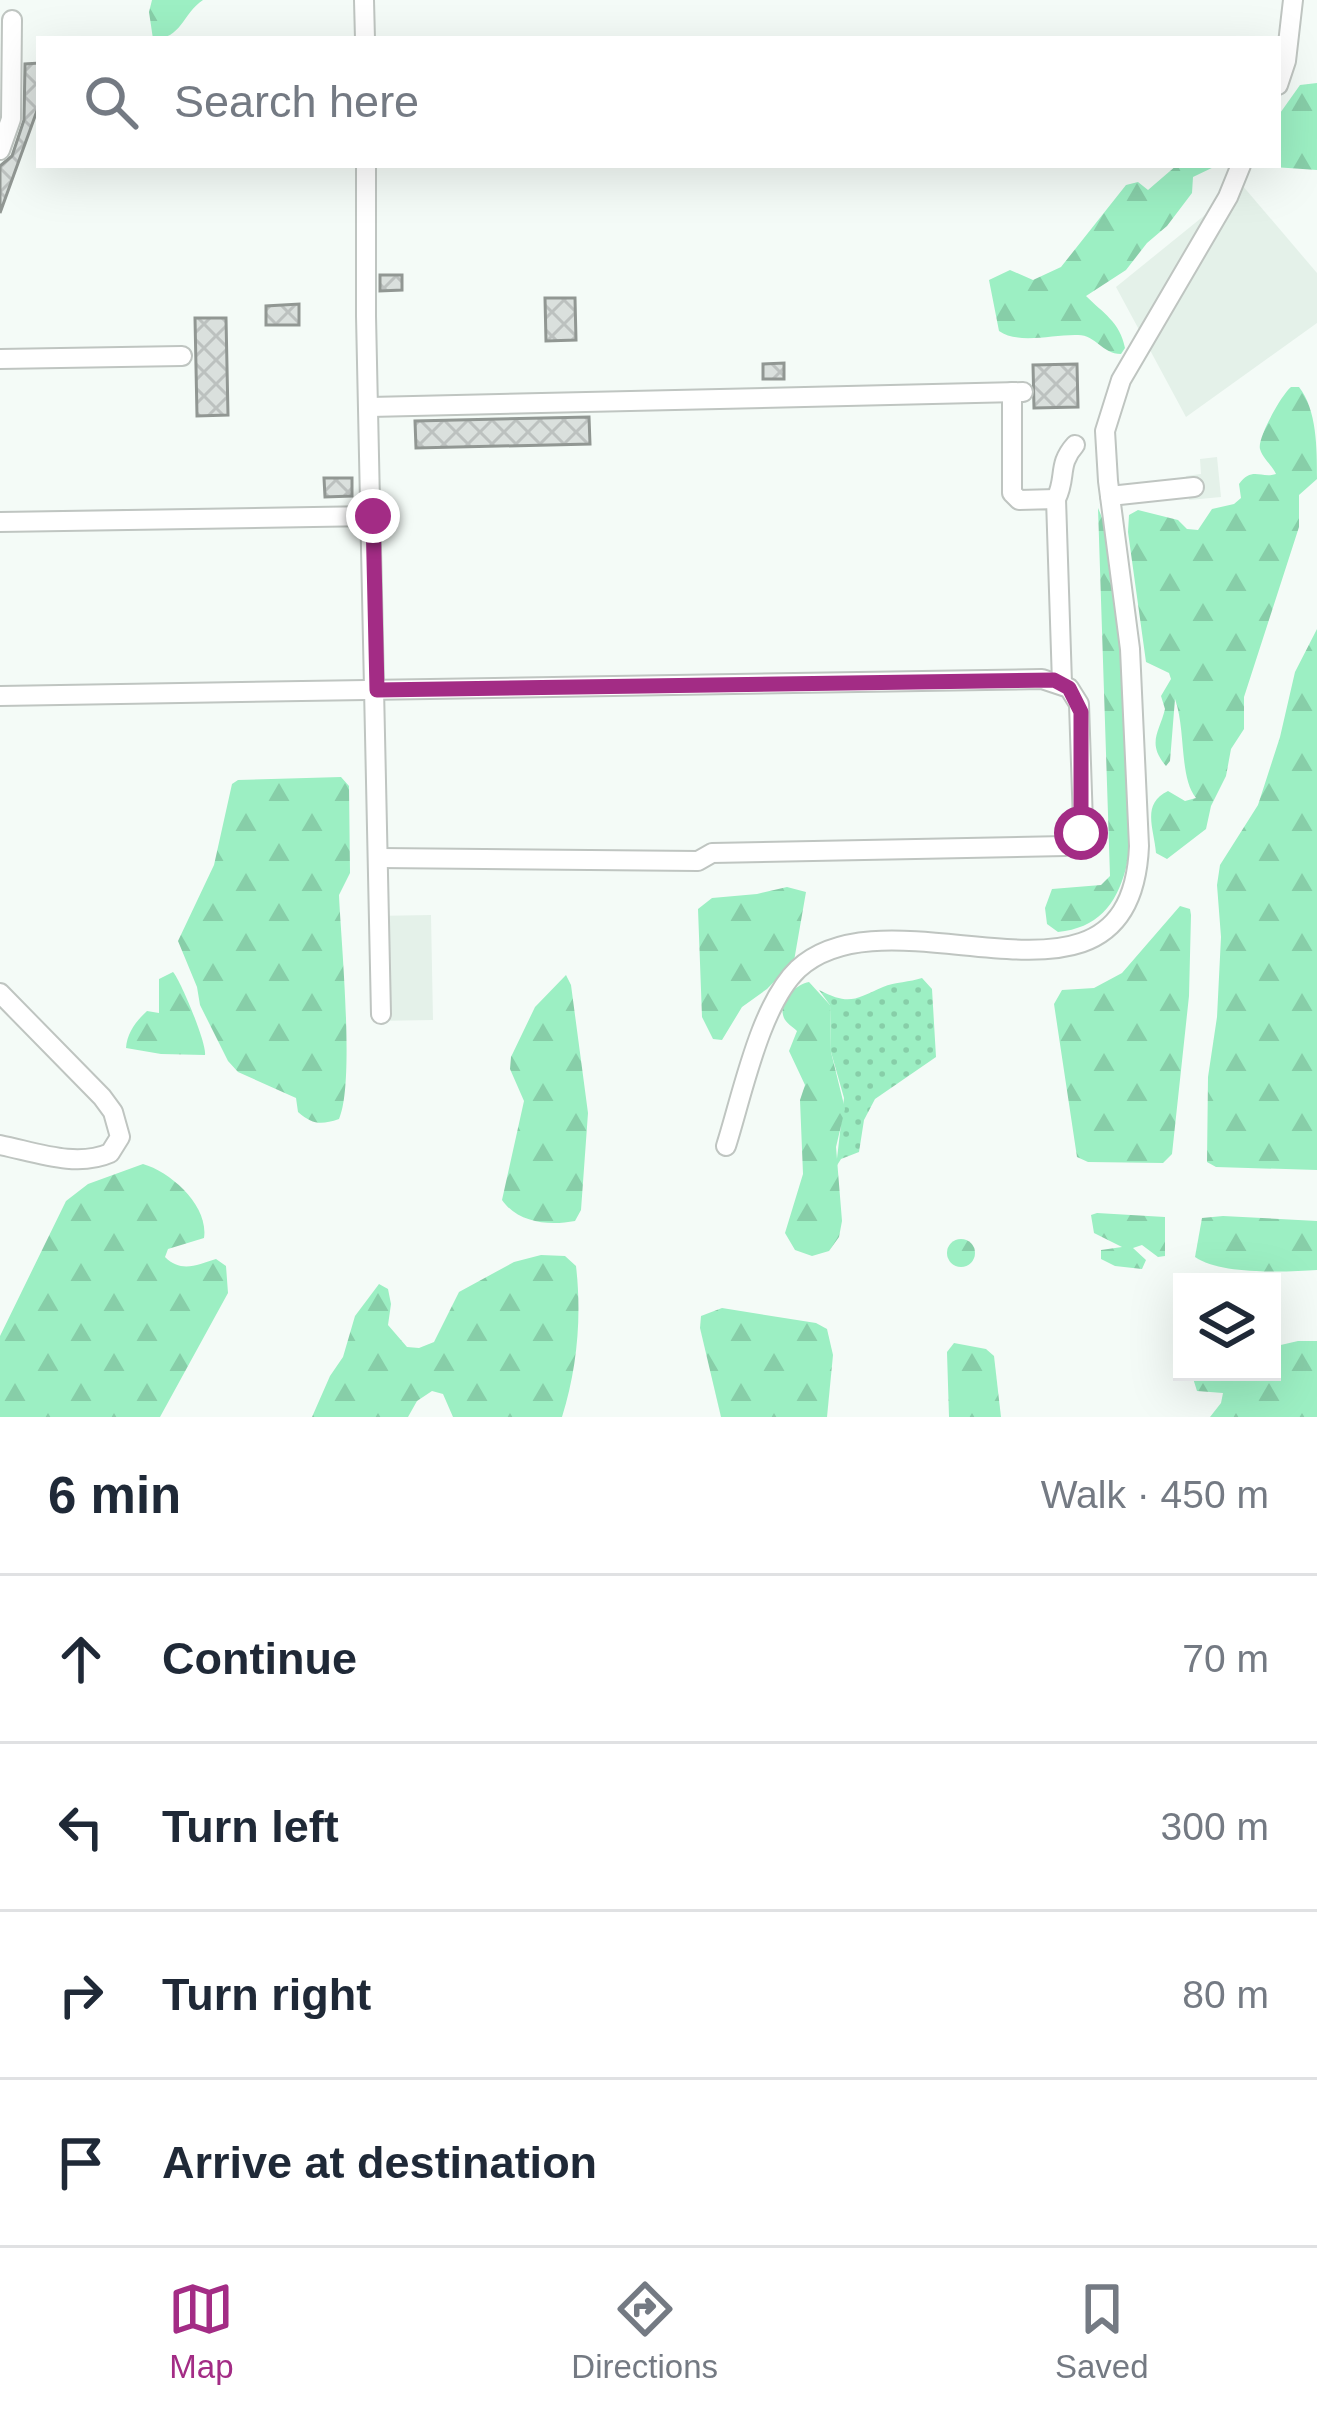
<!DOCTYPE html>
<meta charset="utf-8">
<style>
:root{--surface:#fff;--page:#f6f6f7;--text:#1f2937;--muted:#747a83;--line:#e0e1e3;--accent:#a32c85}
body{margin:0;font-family:Helvetica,sans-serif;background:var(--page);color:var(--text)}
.controls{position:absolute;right:36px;bottom:36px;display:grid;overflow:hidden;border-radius:0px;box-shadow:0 12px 48px #0002}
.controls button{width:108px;height:108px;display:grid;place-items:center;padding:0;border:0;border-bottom:3px solid var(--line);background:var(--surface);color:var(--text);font:60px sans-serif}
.stop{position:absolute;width:36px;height:36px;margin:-27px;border:9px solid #a32c85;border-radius:50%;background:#fff}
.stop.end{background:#a32c85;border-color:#fff;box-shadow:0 3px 12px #0008}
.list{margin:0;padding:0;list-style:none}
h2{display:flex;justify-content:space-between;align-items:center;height:156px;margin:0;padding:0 48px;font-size:51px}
h2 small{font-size:39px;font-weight:400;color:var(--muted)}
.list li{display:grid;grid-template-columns:78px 1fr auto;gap:36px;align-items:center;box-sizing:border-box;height:168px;padding:0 48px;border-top:3px solid var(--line)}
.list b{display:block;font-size:45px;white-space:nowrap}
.list em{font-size:39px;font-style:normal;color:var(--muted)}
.icon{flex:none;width:66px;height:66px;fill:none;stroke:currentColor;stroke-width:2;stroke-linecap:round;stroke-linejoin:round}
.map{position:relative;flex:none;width:1317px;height:1417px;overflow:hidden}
.search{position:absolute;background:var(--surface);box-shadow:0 12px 48px #0002;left:36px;right:36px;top:36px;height:132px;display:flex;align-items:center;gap:30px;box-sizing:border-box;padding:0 42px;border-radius:0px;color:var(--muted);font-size:45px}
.sheet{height:828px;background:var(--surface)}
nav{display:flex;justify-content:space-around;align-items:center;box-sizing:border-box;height:168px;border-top:3px solid var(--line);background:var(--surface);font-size:33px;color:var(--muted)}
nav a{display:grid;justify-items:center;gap:6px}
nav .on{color:var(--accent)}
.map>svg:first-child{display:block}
</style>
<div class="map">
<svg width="1317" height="1417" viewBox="0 0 1317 1417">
<defs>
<pattern id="grass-dots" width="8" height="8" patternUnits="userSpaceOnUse" patternTransform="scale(3)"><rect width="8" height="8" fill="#9cefc3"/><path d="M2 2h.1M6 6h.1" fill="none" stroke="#87cea8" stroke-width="1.8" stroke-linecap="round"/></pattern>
<pattern id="forest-firs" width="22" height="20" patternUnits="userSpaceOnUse" patternTransform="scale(3)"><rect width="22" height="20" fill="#9cefc3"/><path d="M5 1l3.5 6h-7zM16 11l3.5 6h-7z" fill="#87cea8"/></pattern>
<pattern id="building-cross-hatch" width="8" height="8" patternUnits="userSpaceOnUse" patternTransform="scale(3)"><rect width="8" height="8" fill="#dae0dd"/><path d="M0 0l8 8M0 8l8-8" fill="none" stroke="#bcc1bf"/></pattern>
</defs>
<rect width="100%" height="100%" fill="#f4fbf7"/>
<g fill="#e4f1e9">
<path d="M1242,185L1317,273V323L1186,417L1116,287Z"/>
<path d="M1217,457L1221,497L1189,500L1186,476L1201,474L1200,459Z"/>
<path d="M431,915L433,1020L375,1021L373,916Z"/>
</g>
<path fill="url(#grass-dots)" d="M922,978L932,989L936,1057L875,1099L864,1120L859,1152L841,1159L836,1167L844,1098L831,1052L830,1005L819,990C850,1006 855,999 883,987C895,982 910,982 922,978Z"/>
<g fill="url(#forest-firs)">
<path d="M152,0H203C182,14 182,39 153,39L149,12Z"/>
<path d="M1317,83V170L1258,166L1278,165V116L1300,85Z"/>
<path d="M1177,165H1218L1193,177L1192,193L1167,226L1147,243L1126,270L1086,296C1103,313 1120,322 1125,348L1121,354C1102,354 1096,335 1078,335C1054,334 1019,345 999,331L989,280L1010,270L1033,280L1061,267L1126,185L1138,182L1148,190Z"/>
<path d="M1291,387H1299C1317,410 1317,448 1317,479L1299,495V527L1244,697V729L1231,749L1226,776L1211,806L1206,829L1167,859L1156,853C1154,828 1141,804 1168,791L1185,801L1196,798C1179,777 1186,730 1175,699L1170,761L1166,766C1146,743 1160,731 1165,709L1161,696L1171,679L1169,673L1146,662L1128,532L1129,515L1138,510L1178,520L1187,529L1198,530L1212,509L1234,504L1241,498L1239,484C1252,466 1261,479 1276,474C1272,465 1263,459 1260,449C1257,438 1282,394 1291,387Z"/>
<path d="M1098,508C1123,562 1123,684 1126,747C1128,786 1136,830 1126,868C1116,906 1097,928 1058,932L1047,924L1045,908L1052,889L1101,885L1110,876Z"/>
<path d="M1317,629V1170L1216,1167L1207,1162L1208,1077L1217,1017L1221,937L1217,885L1220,865L1258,805L1280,737L1295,672Z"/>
<path d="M341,777L349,786L350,873L339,895C341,942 355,1084 339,1119C321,1125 313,1125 298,1112L296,1098L238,1072L228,1061L200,1005L197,987L178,941L214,865L232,784L238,780Z"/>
<path d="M787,887L806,892L794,961L767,989L742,1007L722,1040L713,1039L702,1017L698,909L712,898L757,894Z"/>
<path d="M1180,906L1190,909L1191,915L1189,996L1172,1154L1163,1163L1088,1162L1077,1157L1054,1004L1062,990L1094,988L1122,973Z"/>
<path d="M173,972C181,981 207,1044 205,1055L161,1054L126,1048C127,1033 136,1021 147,1011L159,1013V979Z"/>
<path d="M566,975L571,985L588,1113L581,1210L575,1221C549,1226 518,1223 502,1200L524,1101L510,1069L511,1057L535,1007Z"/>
<path d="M809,982L830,1005L831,1052L845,1109L836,1147L842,1221L839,1237L829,1251L812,1256L795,1250L785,1233L803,1174L800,1100L805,1085L789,1051L797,1031C793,1027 786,1023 784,1018C777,1001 795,985 809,982Z"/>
<path d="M143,1164C171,1172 209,1206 204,1238L168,1249L165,1257C181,1273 197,1265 216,1259L226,1266L228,1293L160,1417H0V1336L66,1201L88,1184Z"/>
<path d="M1097,1213L1165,1217V1256L1158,1257L1142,1245L1133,1248L1146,1260L1142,1269L1115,1266L1101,1259V1250L1122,1247L1094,1233L1091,1215Z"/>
<path d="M1223,1216L1317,1221V1270C1286,1272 1220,1275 1195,1257L1202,1218Z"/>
<circle cx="961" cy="1253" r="14"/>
<path d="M541,1255L565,1256L576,1266C582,1317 577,1369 562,1417H453L443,1394L432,1391L417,1401L408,1417H312L330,1376L343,1357L355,1316L379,1284L388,1289L391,1304L388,1325L407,1347L419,1348L434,1342L459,1292L514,1262Z"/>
<path d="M722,1308L816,1323L827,1329L833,1355L827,1417H721L700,1328L701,1316Z"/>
<path d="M1298,1341H1317V1417H1210L1221,1403L1223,1393L1197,1391L1191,1372H1272V1347Z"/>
<path d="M954,1343L986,1349L994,1356L1001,1417H949L947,1352Z"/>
</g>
<g fill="url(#building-cross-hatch)" stroke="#919793" stroke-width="3">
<path d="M39,63L38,108L0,213V166L12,156L24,120L25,64Z"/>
<path d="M380,275H402V290L380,291Z"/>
<path d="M545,298H575L576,340L546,341Z"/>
<path d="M299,304V325H266V306Z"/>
<path d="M195,318H226L228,415L197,416Z"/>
<path d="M784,363V379H763V364Z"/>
<path d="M1077,364L1078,407L1034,408L1033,365Z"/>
<path d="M589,417L590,444L416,448L415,421Z"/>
<path d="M324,478H352V496L325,497Z"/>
</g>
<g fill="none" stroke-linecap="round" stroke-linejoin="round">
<defs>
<g id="minor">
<path d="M364,0L365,39"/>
<path d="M1278,85L1286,61L1293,0"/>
<path d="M0,150L11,119L12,20"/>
<path d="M366,165V316L381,1014"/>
<path d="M0,359L182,356"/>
<path d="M1012,392V493L1019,500L1056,499L1062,683"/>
<path d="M370,407L1023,392"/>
<path d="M1110,496L1194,487"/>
<path d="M1056,499C1067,477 1057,465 1075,445"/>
<path d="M0,522L373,516"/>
<path d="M0,696L1042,679L1069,688L1079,704L1083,823L1077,838L1065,846L712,853L698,861L380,858"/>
<path d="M0,993L102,1097L113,1112L120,1137L110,1153C76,1168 35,1152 0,1145"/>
<path d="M726,1146C742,1096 760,1005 798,969C893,881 1131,1044 1139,846L1130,649L1108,481L1105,431L1121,380L1228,197L1241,165"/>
</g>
</defs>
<use href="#minor" stroke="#bfc5c1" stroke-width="22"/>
<use href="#minor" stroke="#fff" stroke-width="18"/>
</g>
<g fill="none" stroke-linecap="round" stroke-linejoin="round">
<path stroke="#a32c85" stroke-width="15" d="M373,516L377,690L1054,680L1069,688L1081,712V833"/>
</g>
</svg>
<div class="controls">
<button><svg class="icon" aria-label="layers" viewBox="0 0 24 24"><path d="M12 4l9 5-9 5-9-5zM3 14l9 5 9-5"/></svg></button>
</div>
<div class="stop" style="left:1081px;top:833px"></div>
<div class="stop end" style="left:373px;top:516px"></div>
<div class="search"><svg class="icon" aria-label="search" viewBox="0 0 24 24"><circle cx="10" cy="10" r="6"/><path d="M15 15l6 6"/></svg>Search here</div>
</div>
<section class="sheet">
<h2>6 min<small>Walk · 450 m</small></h2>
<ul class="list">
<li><svg class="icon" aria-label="ahead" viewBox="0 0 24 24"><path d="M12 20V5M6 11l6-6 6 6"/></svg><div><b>Continue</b></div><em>70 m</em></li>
<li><svg class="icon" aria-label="left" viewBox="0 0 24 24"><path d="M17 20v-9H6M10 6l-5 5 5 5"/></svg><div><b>Turn left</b></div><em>300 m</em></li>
<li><svg class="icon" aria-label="right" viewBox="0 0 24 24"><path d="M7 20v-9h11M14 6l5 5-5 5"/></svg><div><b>Turn right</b></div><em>80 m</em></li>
<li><svg class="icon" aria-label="arrive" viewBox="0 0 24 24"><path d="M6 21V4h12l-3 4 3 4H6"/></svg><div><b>Arrive at destination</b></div></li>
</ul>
</section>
<nav>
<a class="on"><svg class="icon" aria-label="map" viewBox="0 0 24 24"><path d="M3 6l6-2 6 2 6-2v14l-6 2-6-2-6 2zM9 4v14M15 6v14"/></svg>Map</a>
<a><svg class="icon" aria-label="directions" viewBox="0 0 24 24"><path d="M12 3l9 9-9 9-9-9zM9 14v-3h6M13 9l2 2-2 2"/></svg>Directions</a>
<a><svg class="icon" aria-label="saved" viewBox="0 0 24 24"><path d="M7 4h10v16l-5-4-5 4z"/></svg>Saved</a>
</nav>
